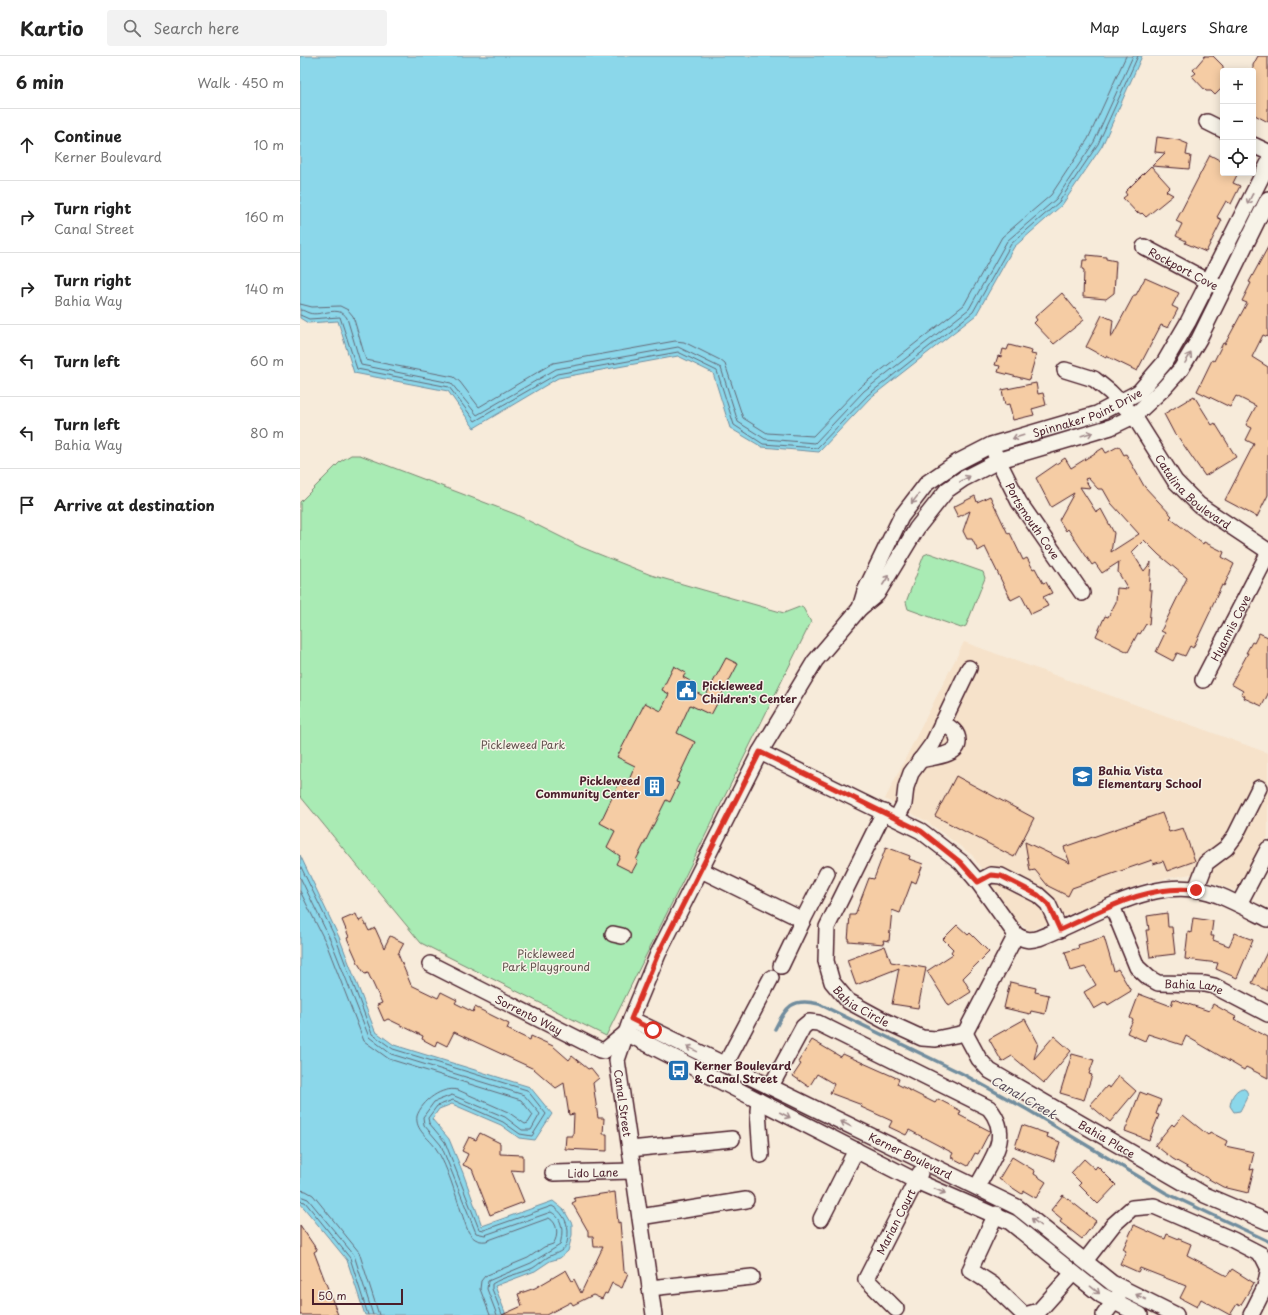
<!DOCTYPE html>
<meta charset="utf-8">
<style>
:root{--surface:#fff;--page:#f2f2f2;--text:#222;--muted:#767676;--line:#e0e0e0}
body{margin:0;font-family:"Playpen Sans",sans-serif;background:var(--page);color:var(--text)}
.controls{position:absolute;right:12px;top:12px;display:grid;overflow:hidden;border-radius:4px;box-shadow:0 2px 10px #0003}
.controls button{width:36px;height:36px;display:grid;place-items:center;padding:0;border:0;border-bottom:1px solid var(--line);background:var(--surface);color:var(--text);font:20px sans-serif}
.scale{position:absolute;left:12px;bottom:10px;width:91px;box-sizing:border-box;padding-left:4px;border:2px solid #4a1f2b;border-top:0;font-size:11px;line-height:14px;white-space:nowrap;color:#4a1f2b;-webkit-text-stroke:3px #f7f3e8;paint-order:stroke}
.stop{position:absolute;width:12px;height:12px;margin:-9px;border:3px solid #d93025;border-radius:50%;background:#fff}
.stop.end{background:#d93025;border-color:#fff;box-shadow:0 1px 4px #0008}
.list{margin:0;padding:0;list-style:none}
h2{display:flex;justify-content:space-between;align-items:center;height:52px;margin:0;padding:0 16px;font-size:17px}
h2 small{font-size:13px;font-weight:400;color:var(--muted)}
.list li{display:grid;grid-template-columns:26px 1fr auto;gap:12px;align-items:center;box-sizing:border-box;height:72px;padding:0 16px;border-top:1px solid var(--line)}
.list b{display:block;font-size:15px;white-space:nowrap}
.list p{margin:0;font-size:13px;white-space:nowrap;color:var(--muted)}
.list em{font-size:13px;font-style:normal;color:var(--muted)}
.icon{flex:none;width:22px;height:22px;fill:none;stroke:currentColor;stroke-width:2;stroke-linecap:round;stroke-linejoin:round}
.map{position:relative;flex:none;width:968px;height:1259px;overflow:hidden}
header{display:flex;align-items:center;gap:24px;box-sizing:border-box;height:56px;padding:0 20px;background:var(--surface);border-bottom:1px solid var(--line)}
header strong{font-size:19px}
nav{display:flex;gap:22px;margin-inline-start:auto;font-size:14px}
.search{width:280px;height:36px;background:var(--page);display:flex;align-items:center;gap:10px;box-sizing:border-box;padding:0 14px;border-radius:4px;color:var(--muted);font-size:15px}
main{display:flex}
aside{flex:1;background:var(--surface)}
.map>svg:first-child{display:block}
</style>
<header>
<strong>Kartio</strong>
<div class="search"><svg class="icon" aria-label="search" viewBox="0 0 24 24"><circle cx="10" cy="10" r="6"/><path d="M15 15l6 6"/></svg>Search here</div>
<nav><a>Map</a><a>Layers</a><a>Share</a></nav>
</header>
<main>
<aside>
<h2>6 min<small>Walk · 450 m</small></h2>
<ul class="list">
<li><svg class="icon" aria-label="ahead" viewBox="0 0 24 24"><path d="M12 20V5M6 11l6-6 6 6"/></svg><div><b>Continue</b><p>Kerner Boulevard</p></div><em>10 m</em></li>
<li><svg class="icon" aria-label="right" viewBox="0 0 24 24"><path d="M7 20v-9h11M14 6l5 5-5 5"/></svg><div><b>Turn right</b><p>Canal Street</p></div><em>160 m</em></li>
<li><svg class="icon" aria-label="right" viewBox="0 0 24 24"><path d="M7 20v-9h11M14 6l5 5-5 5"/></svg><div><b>Turn right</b><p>Bahia Way</p></div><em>140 m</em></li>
<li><svg class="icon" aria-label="left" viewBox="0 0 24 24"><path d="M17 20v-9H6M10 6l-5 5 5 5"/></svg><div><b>Turn left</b></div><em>60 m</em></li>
<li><svg class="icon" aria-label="left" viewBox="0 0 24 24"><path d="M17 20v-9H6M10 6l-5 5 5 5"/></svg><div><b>Turn left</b><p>Bahia Way</p></div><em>80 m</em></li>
<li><svg class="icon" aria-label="arrive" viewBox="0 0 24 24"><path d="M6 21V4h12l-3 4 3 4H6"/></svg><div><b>Arrive at destination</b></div></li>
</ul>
</aside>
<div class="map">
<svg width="968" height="1259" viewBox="0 0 968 1259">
<rect width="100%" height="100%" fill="#f7ebda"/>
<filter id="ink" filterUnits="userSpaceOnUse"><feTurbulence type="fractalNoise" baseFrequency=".025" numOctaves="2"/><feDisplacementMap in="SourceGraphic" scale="8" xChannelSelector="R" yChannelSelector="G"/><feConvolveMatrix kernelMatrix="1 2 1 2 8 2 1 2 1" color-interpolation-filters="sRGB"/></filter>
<g filter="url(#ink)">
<path fill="#f6e2ca" d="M664,586L968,697V781L935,835L891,818L846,826L729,875L716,864L672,799L626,765L585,743Z"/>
<g fill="#a9ebb4" stroke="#7a8570">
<path d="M51,399H60L215,458L281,491L351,519L484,557L502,550L511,566L306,980L121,887L0,740V446L41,405Z"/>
<path d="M629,497L683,516L685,522L666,570L661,572L608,553L606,546L624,499Z"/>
</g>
<g fill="#8bd7ea" stroke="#718d9e">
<path d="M0,0H842L802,90L762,149L714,191L676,259L570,342L519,396L462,391L430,372L413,317L378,300L258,322L174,372L148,335L54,317L38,265L8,267L0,262Z"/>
<path d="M0,799L39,881L75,975L94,989L230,1031L252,1058L235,1084L219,1082L201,1069L152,1048L139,1053L132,1063L149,1083L163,1117L182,1170L253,1145L264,1154L272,1168V1179L268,1195L260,1202L250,1205L235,1215L195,1230L206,1259H65L47,1204L0,1147Z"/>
<path d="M942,1032L946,1034L948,1038C948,1040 941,1053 940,1055L934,1056L930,1050C931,1042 934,1035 942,1032Z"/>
</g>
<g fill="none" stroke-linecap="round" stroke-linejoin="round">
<g stroke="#646977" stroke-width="1">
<path d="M0,248L12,251L40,250L48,254L53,260L66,304L154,321L160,326L179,351L253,307L375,285L384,286L420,304L425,308L443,362L467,377L513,380L560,331L664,249L702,181L751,139L788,83L826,0"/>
<path d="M0,254C4,254 6,256 9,257C21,261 39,248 47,262L61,309L151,327L177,359L256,313L378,291L421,312L438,366L465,383L515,387L564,335L669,253L707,185L756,143L794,86L833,0"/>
<path d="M0,259L9,263L40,261L57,313L149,331L175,365L257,318L378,296L417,315L434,369L463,388L517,392L568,339L673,256L711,188L759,146L798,88L838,0"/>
<path d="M0,809L36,883L72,978L93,993L227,1034L246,1058L232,1080L220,1078L203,1066L153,1044L137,1050L128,1062L129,1067L145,1086L179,1173L184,1174L252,1150C261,1155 267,1164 268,1175C268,1195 263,1194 248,1201C243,1204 238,1209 233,1212C220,1218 204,1220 192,1228V1233L202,1258"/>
<path d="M0,821L31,885L69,981L91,998L224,1039L240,1058L231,1074H222L205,1061L152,1039L134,1046L123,1061L124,1069L141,1089L176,1177L185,1179L251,1156C264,1163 263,1176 260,1189L231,1207L188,1225L187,1233L197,1259"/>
<path d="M0,835L26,887L64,985L89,1003L221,1044L233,1059L228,1067L225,1068L208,1056L158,1034C142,1030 122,1045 117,1060C115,1074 128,1081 135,1091C149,1111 159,1152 168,1175C172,1182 177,1186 186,1185L249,1162C258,1167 259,1180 253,1188L244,1191L228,1202L185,1220L181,1225L180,1233L190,1259"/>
<path d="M0,1134L6,1135L13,1139L59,1196L79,1259"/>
<path d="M0,1140L8,1143L54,1199L73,1259"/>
<path d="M0,1145L5,1146L50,1202L68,1259"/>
</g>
<path stroke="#718d9e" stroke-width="3.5" d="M475,973C486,951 492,941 519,948L661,1017L728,1054L866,1137L968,1185"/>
</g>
<g fill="#f5cca4" stroke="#4a1f2b" fill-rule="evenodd">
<path d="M905,0H913L923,10V31L915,39L911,35H906L892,20L896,17L893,14Z"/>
<path d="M958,0H968V66L953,58V9Z"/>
<path d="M857,81L878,84L888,88L886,99L891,100L889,113L852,110L865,97L855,96Z"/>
<path d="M910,99L923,106V117H938L933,127L940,130L931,148L926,145L917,161L922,164L906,196L885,187L886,185L876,180L882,168L876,165Z"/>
<path d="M851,110L870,131L866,135L873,139L846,161L842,157L841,158L838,156L837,157L823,142L827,139L825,136Z"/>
<path d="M968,191V281L963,279L952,301L968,311V439L957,461L925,444L954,388L946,384L952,372L946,369L956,350L936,340L930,351L897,335L912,304L914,305L923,287L925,288L947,247L942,245L951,227L949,226Z"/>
<path d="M787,199L806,201V203L816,205L814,237L806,243L783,241L784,214L782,213L783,204H787Z"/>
<path d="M845,222L879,237L872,250L878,253L868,272L861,269L837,315L806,300V302L786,291L802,259L813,264L811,282L834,239H836Z"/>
<path d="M762,237L784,264L754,288L734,267L737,264L735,261Z"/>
<path d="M709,289L732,295L731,298L736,299L729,324L698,316L700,310L695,309L698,300L701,301L703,293L707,294Z"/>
<path d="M736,327L738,338L743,337L746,349L732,353L734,359L713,364L709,348L705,349L702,334Z"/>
<path d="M894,340L912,369L915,367L936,401L905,420L876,378L875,379L864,358Z"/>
<path d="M819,390L824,399L826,398L844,430L872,460L870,462L903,488L904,486L924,496L922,501L934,508L924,530L922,529L911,552H912L893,592L890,590L885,600L877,597L873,605L856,596L865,577L861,575L887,522L859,499L844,484L832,496L844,515L851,506L849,534H852L849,569L846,568L840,578L838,577L828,596L796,580L805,560L808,561L816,546L817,532L828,533L818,516L819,506L802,517L795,507L792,509L768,473L766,475L759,464L774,437L751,451L736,422L765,402L771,412L803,392L806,397ZM788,422L798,433H803L811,447L839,478L811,496L814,477L801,453L796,456L780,431L790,432L785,423Z"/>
<path d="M675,440L677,446L690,440L708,478L710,477L723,504L727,502L733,513L735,512L743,527L746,526L752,537L743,541L748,550L731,558L721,539L711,544L685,491L678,495L672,483H667L663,475L670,455L658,461L653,451Z"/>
<path d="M959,577L968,581V638L962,650L944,642L945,640L941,638L943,635L931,628L948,597H946L952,586L954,587Z"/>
<path d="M426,602L438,608L411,659L390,649L377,677L395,686L376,726L379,727L370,746L366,744L336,804L338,805L332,816L316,808L320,800L307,791L315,775L300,767L319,727L326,731L335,710L317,701L345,647L361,655L369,638L362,634L374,610L386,617L383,621L390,625L386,631L405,641Z"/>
<path d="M656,720L734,762L714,801L635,760Z"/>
<path d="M862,757L869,776L883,772L895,805L867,815L863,805L853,808L852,804L772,832L768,840L748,830L735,814L730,815L725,786L770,807L764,791Z"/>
<path d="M586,791L610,800L609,803L623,808L616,827L612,825L600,857L592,854L589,885L583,884L584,888L548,885L550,859H555L569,822L574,823Z"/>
<path d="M867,857L868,871H872L875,898L850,901L846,874H849L847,860Z"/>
<path d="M56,858L59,865L63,863L69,875L75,872L84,892L90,880L104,887L98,898L111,929L138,942L141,936L157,944L155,947L173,956L175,951L209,968L207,973L230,984L231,980L253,990L269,1004L272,1000L288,1013L291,1012L299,1022L293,1027L298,1062H304L303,1078H307V1095L265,1093L266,1080H273L274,1058L269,1059L264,1027L256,1032L234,1013L154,976L147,990L137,985L135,990L122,983L123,980L88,963L84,965L77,949L82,947L68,917L65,918L59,909L47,882L49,881L42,864Z"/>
<path d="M893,862L913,865L911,880H914L913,884L929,890L935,877L953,884L937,922L916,913L918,907L885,903L888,876L891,877Z"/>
<path d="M657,869L668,879L670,877L689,896L663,922L671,936L649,950L627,915L653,898L651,896L653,893L643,883Z"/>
<path d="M804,881L814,915L818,913L831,935L808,949L806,946L794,953L784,936L796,929L785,911L771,915L765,896L779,892L778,889Z"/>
<path d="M585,890L591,906L626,912L618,952L592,948L599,912L556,929L547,904Z"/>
<path d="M968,894V935L952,927Z"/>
<path d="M710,926L736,932L735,936L749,939L745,958L731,955L730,958L704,952Z"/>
<path d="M839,938L871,950L873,943L909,955L913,948L936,961L934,963L968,981V1022L946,1011L944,1014L886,980L882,989L848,978L845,985L827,977L833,964L830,962Z"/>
<path d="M725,963L738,987L734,1003L754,980L771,995L744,1027L712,1000L702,1006L689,983Z"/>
<path d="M512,984L541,1001L543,998L599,1023L597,1028L635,1047L638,1043L661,1055L659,1059L690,1075L678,1098L675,1097L668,1110L651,1101L653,1097L609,1074L606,1079L589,1071L592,1065L561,1051L562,1049L530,1037L534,1028L517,1018L509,1031L493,1020L501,1008L498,1006Z"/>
<path d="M772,998L794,1004L789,1018L792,1019L784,1044L760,1037Z"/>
<path d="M819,1020L836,1035L810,1066L790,1049L807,1030L810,1032Z"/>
<path d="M840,1036L861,1044L856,1058L859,1059L849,1084L825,1075Z"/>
<path d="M883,1059L908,1079L910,1076L927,1085L925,1090L954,1096L950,1114L954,1113L948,1137L923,1131L873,1103L855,1089L872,1068L874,1070Z"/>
<path d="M722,1069L748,1078L747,1081L760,1086L754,1105L715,1091Z"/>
<path d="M180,1077L200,1087V1098L223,1099V1115L211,1114L224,1146L190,1159L172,1113L163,1109L168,1098L162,1095L169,1081L176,1084Z"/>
<path d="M712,1101L735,1115L734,1118L746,1126L736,1142L724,1135L722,1138L699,1123Z"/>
<path d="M784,1103L795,1113L797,1110L816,1129L798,1148L779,1129L781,1127L771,1117Z"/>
<path d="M315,1136L318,1167L320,1166L324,1215L328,1217L322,1232L312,1227L307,1238L305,1237L302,1243L293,1239L273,1249L271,1246L246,1259H202L222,1250L218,1238L235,1232L266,1214L272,1225L274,1223L281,1237L303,1191H294L293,1180H288V1175L272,1147L276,1145L274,1142Z"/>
<path d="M763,1139L796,1165L782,1183L760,1166L762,1163L751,1154Z"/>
<path d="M0,1169L17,1194L14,1196L38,1259H0Z"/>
<path d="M834,1169L865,1183L867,1178L891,1188L887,1199L927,1220L932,1213L954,1227L940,1250L937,1248L930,1259L901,1243L897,1251L880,1242L886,1230L840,1212L838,1216L820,1208L826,1195L823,1193Z"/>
</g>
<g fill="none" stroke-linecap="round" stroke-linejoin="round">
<defs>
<g id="minor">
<path d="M907,66L923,74"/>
<path d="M953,89L968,96"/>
<path id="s1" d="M844,191L917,230"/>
<path id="s2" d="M765,314L794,323L810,336L834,360L875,425L899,449L968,495"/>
<path id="s3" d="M695,398L719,446L782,537"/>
<path id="s4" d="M560,552L565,535L601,461L627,427L656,407L691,389L797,358L839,336L864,307L888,266L968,108"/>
<path id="s5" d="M903,624L968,498"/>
<path d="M460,696L621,775L661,806L678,826L716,879C724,884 730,885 739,882C796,861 855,815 918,839C935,846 952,855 968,863"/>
<path d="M620,704C631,701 659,700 658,685C658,675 649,671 642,667"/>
<path id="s6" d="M584,756L527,871L526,905L532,926L548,945L585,965L622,982L636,983L665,977L716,879"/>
<path d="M597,762L604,748L606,731L611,717L633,687L669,612"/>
<path d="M401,814L503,864L527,817"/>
<path d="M678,826L691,819L701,820L738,839L748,848L760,874"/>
<path d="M896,833L906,807L926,792L935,780L959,732"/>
<path d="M939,848L968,793"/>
<path id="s7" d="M812,850L837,911L849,922L858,927L905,928L914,930L968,958"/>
<path d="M313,878L322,880"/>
<path id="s8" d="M130,908L300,994L304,995L326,977"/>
<path d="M481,910L503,864"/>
<path id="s9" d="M331,963L717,1151L812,1227L876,1259"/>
<path d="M326,977L616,1125L710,1166L801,1239L840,1259"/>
<path id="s10" d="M665,977L679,1003L690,1015L905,1139L968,1166"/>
<path d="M425,1009L471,922"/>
<path d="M471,1030L503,971L509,966L518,967L689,1052C713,1081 691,1103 677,1131"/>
<path d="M459,1045L458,1055L461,1099"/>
<path d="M330,1093L432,1083"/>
<path id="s11" d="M253,1117L333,1115"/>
<path d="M696,1158L670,1214L692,1228L724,1259"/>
<path d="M340,1161L446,1144"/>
<path d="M521,1163L556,1094"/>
<path d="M785,1205L813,1169L832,1152L854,1150L933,1184L962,1199L968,1211"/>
<path d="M350,1232L452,1221"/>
<path id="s12" d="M596,1253L566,1223L620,1117"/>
<path d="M354,1259L317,1004L331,963L358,898L460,696L515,605L560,552L577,538L617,472L647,434L663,423L700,404L811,371L834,360L864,332L881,313L899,283L968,143"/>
<path d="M725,1259L739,1255L773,1217"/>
<path d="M804,1259L819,1239"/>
<path d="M951,1259L965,1231L968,1216"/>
</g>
</defs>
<use href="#minor" stroke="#4a1f2b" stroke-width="18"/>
<use href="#minor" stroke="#f7f3e8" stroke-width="15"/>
</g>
<defs><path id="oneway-shaft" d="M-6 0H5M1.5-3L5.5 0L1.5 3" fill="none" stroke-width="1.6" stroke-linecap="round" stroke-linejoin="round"/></defs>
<g stroke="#a0898a">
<use href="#oneway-shaft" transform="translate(950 143) rotate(117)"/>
<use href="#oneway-shaft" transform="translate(888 302) rotate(-59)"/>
<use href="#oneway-shaft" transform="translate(787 378) rotate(-17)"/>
<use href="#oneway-shaft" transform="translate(718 381) rotate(163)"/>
<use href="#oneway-shaft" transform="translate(665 423) rotate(-30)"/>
<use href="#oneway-shaft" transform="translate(615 443) rotate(128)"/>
<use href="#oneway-shaft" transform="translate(586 524) rotate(-57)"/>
<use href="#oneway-shaft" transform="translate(392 993) rotate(-154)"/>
<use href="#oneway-shaft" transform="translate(485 1059) rotate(27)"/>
<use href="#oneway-shaft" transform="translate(546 1068) rotate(-153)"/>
<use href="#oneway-shaft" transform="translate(640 1135) rotate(23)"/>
<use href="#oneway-shaft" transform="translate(736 1166) rotate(-141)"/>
<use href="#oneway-shaft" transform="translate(795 1234) rotate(39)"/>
<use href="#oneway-shaft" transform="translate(841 1241) rotate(-153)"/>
</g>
</g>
<g fill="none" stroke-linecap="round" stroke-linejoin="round" filter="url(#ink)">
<path stroke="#d93025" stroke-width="5" d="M353,974L331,963L358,898L460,696L621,775L660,806L678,826L691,819L701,820L738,839L748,848L760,874C804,854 846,828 896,834"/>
</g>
<defs>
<symbol id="civic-square" viewBox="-11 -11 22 22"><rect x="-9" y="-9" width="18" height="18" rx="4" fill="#1f6fb2" stroke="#f7f3e8"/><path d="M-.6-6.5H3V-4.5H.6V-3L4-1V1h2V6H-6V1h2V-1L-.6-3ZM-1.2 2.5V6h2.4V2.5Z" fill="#fff"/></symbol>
<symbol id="school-square" viewBox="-11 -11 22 22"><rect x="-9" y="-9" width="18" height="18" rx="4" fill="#1f6fb2" stroke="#f7f3e8"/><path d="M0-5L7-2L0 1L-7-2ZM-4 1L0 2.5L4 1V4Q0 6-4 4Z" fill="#fff"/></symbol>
<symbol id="building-square" viewBox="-11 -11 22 22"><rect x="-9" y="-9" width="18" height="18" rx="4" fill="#1f6fb2" stroke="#f7f3e8"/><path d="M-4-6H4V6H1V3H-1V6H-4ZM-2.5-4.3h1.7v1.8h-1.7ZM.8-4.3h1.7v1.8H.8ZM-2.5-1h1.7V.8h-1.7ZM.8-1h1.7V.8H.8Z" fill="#fff"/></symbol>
<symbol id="bus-square" viewBox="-11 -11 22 22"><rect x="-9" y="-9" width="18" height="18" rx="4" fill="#1f6fb2" stroke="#f7f3e8"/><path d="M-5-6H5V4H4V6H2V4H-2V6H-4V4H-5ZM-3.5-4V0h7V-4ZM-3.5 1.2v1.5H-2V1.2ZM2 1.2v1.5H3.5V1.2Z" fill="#fff"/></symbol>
</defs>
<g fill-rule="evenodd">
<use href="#civic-square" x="374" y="622" width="25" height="25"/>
<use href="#school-square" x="770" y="708" width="25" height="25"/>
<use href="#building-square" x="342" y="718" width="25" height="25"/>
<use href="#bus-square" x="366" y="1002" width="25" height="25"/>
</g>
<g text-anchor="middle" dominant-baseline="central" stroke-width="3" stroke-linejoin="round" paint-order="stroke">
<g font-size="11" fill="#4a1f2b" stroke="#f7f3e8">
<text stroke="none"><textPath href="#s1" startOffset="45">Rockport Cove</textPath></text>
<text stroke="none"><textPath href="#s4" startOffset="319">Spinnaker Point Drive</textPath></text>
<text stroke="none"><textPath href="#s2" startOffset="182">Catalina Boulevard</textPath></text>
<text stroke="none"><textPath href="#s3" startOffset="77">Portsmouth Cove</textPath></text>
<text stroke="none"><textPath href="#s5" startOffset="59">Hyannis Cove</textPath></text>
<text stroke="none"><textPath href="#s7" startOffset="129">Bahia Lane</textPath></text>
<text stroke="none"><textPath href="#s6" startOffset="223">Bahia Circle</textPath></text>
<text stroke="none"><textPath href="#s8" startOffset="111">Sorrento Way</textPath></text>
<text transform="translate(323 1047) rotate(82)">Canal Street</text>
<text stroke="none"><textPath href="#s10" startOffset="181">Bahia Place</textPath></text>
<text stroke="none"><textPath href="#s9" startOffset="311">Kerner Boulevard</textPath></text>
<text stroke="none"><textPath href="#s11" startOffset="40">Lido Lane</textPath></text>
<text stroke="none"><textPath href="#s12" startOffset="107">Marian Court</textPath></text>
</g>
<g font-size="11" font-weight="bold" fill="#4a1f2b" stroke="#f7f3e8" text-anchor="start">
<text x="402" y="629">Pickleweed<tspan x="402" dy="13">Children's Center</tspan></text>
<text x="798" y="714">Bahia Vista<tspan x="798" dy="13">Elementary School</tspan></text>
<text x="340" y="724" text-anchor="end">Pickleweed<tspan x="340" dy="13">Community Center</tspan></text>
<text x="394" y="1009">Kerner Boulevard<tspan x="394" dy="13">&amp; Canal Street</tspan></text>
</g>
<g font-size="11" fill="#62524d" stroke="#f7f3e8">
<text x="223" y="688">Pickleweed Park</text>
<text x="246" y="897">Pickleweed<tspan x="246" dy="13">Park Playground</tspan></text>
</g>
<g font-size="12" font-style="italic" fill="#5a4d5b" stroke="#f7f3e8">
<text transform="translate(724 1041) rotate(30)">Canal Creek</text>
</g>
</g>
</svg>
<div class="controls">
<button>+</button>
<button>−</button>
<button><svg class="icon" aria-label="locate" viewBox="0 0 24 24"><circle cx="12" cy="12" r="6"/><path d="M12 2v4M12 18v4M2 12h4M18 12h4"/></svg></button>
</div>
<div class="scale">50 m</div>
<div class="stop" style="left:353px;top:974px"></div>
<div class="stop end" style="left:896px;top:834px"></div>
</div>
</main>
